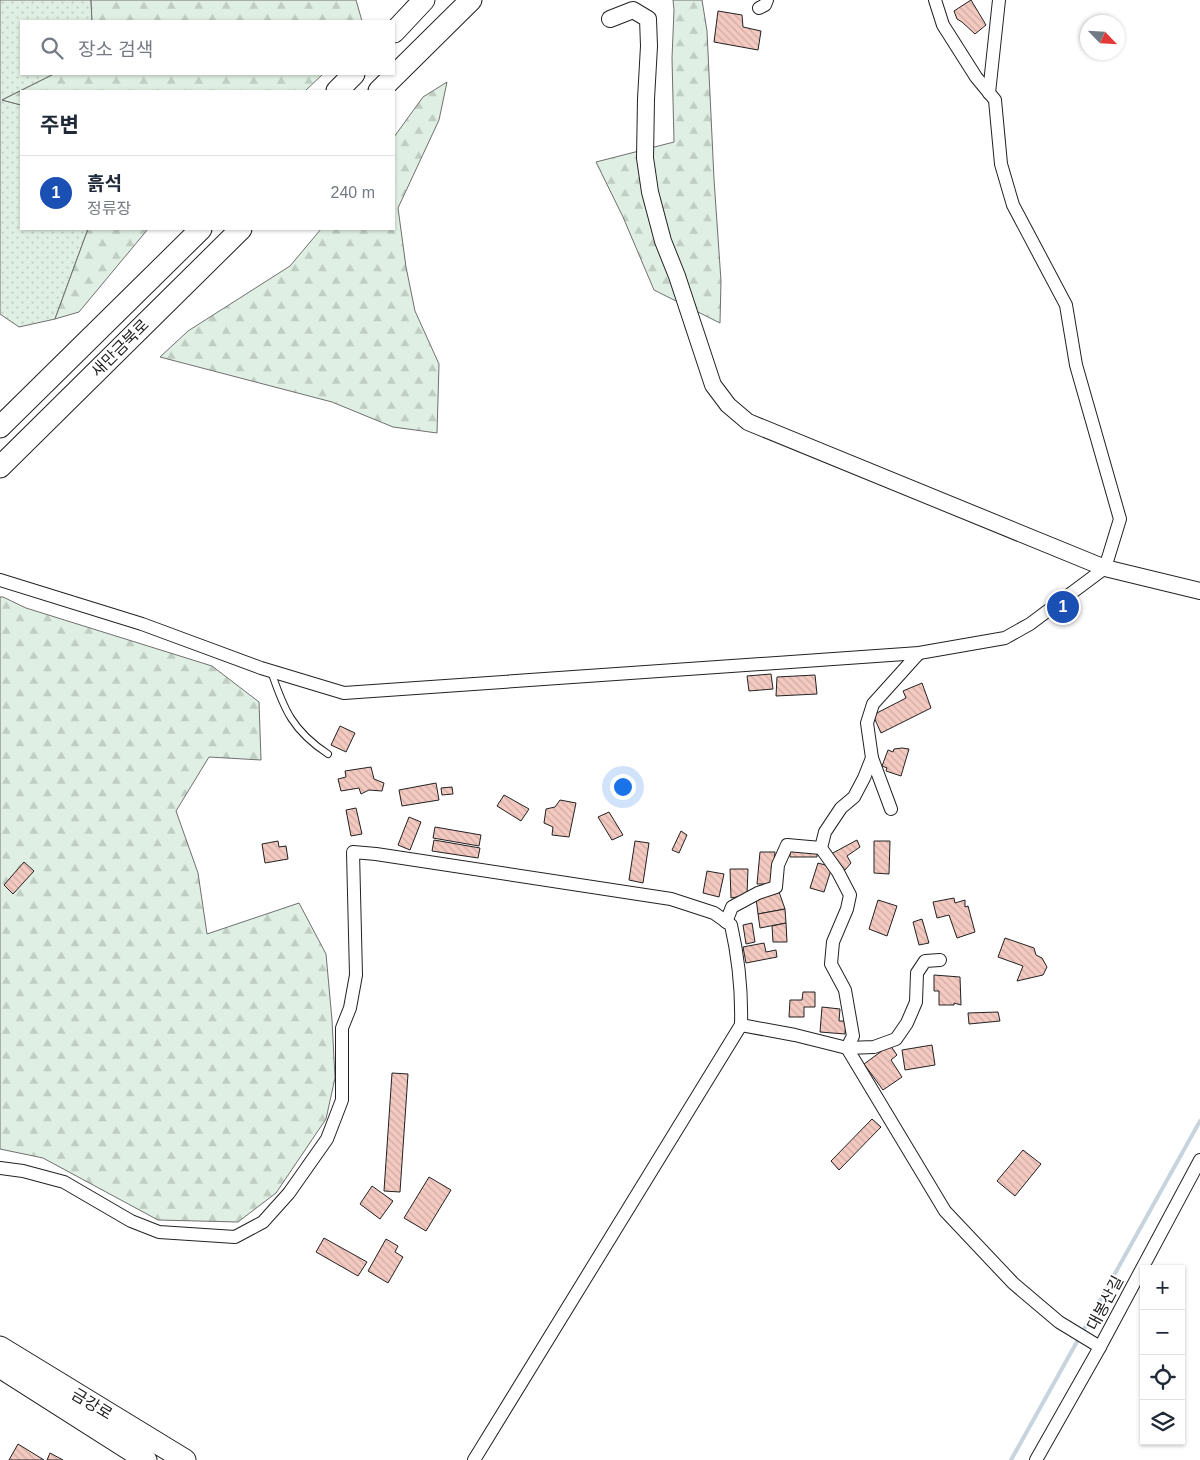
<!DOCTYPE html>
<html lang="ko">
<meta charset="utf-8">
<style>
:root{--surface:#fff;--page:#f2f2f3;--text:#1f2937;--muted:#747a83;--line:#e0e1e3;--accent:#2563eb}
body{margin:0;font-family:Helvetica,"Noto Sans KR",sans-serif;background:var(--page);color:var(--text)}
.controls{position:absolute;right:15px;bottom:15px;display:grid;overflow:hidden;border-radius:0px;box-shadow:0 1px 4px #0004}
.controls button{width:45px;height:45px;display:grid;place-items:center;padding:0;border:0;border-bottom:1px solid var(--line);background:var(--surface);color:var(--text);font:25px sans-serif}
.compass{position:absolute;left:1080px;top:15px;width:45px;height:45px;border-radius:50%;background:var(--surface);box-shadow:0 1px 4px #0004;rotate:115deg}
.you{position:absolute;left:622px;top:786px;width:18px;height:18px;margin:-12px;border:4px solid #fff;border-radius:50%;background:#1a73e8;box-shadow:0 0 0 8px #1a73e833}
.badge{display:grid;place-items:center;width:32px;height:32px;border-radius:50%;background:var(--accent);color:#fff;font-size:16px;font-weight:700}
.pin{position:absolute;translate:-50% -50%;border:2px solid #fff;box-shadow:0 1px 5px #0006}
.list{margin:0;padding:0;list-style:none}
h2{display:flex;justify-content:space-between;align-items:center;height:65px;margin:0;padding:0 20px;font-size:21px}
h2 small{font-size:16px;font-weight:400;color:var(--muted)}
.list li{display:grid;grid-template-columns:32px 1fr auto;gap:15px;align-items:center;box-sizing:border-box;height:75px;padding:0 20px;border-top:1px solid var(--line)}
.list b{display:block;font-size:19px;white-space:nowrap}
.list p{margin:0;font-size:16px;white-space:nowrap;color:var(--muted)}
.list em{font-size:16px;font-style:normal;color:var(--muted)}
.icon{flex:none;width:28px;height:28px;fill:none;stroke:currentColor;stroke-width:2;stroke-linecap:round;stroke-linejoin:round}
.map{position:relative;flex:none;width:1200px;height:1460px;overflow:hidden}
.search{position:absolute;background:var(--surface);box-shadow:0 1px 4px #0004;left:20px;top:20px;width:375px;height:55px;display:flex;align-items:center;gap:12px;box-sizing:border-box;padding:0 18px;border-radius:0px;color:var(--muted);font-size:19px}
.panel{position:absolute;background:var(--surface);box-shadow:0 1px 4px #0004;left:20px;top:90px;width:375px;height:140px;border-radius:0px}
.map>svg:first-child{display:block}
</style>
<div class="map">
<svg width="1200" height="1460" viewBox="0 0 1200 1460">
<defs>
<pattern id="grass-dots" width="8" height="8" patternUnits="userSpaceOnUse" patternTransform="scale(1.25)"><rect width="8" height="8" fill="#e0efe3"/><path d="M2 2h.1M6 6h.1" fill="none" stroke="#c0cdc2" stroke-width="1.8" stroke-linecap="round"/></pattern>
<pattern id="forest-firs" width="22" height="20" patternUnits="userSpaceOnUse" patternTransform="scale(1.25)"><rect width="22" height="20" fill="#e0efe3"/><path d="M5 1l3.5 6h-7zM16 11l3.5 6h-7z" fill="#c0cdc2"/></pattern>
<pattern id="building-back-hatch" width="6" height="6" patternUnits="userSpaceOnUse" patternTransform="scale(1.25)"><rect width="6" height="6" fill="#f3c9c0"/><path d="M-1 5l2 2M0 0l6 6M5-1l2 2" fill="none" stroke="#d0aca5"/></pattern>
</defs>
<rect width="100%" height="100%" fill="#fff"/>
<path fill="url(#grass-dots)" stroke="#6f6f6f" d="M0,0H91L92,21H21V74H54L2,100L21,105V229H88L55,319L19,327L0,314Z"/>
<g fill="url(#forest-firs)" stroke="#6f6f6f">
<path d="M91,0H356L362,21H92Z"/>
<path d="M673,0H702L707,31L714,179L721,281L720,323L654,290L623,217L596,162L674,142L672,58L674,10Z"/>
<path d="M54,74H323L305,91H21V105L2,100Z"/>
<path d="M447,82L439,120L398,208L406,267L415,311L439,364L437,433L393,427L332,402L160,357L188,331L290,266L321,229H394V137L423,97Z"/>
<path d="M88,229H148L79,312L55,319Z"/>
<path d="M0,597H3L26,608L212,666L259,702L261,760L209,757L176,811L198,873L207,934L299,903L326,954L332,1020L335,1078L326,1119L276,1193L238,1222L158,1220L43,1158L0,1149Z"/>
</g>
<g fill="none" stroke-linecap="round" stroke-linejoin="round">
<path stroke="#c7d3dd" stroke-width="4" d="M1011,1460L1200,1121"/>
</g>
<g fill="url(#building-back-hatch)" stroke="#222">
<path d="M971,0L986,25L975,34L962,22L957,19L954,11Z"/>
<path d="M718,11L742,15L743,27L761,31L758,50L714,42Z"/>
<path d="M771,674L773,689L749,691L747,676Z"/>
<path d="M815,675L817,694L776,696L777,677Z"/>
<path d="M922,683L931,708L881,733L873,715L906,698L903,691Z"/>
<path d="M340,726L355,733L346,752L331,745Z"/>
<path d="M902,748L909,749L901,776L886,771L887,768L882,766L888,750L893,752L894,749Z"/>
<path d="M371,767L374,779L384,783L382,791L369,790L361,794L359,788L341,791L338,779L346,777L345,771Z"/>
<path d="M436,783L439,800L402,806L399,790Z"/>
<path d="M452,787L453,794L442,795L441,788Z"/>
<path d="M504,795L529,809L521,821L497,806Z"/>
<path d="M560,800L576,803L569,837L552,835L553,827L544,823L546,809L555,807Z"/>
<path d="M356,808L362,834L351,836L346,810Z"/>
<path d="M609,812L623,835L612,840L598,817Z"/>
<path d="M409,817L421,822L410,850L398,845Z"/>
<path d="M435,827L481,835L479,846L433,838Z"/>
<path d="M681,831L687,835L679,853L672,850Z"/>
<path d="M434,840L480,848L478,858L432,851Z"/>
<path d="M857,840L860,847L847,856L851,863L845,870L831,854Z"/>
<path d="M278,841L279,847L286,846L288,859L265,863L262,844Z"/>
<path d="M635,841L649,843L643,883L629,880Z"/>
<path d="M874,841H890L889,874L874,873Z"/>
<path d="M790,850L817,851V857H790Z"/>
<path d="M760,852H775L772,884H757Z"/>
<path d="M24,862L34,871L13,894L4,885Z"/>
<path d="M818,863L832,867L824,892L810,888Z"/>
<path d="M730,869H748L747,895L731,898Z"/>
<path d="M707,871L724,874L719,897L703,893Z"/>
<path d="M778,889L785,909L758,914L756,898Z"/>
<path d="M954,898L955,903L965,900V907L968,906L975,932L957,938L949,915L937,918L933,902Z"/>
<path d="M878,900L897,906L887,936L869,929Z"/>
<path d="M785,909L786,923L760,928L758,914Z"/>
<path d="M922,919L929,943L919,945L913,922Z"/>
<path d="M752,923L755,942L746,944L743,925Z"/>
<path d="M786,923L787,942H773L772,926Z"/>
<path d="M1005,938L1034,948L1036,955L1042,958L1047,967L1043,975L1017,981L1023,966L998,957Z"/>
<path d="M764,943L766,952L776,950L777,957L746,963L743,947Z"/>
<path d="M934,975L960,977L961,1005L954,1003V1005H939V991H934Z"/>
<path d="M803,992H815V1007H804V1017H789L790,1000H802Z"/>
<path d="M822,1007L840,1009L839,1021H846L845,1034L820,1032Z"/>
<path d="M998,1012L1000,1021L969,1024L968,1013Z"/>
<path d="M890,1045L897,1055L891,1060L902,1077L883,1090L864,1064Z"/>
<path d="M932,1045L935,1065L905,1070L902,1050Z"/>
<path d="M392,1073L408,1074L400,1192L384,1191Z"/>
<path d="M872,1119L881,1127L839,1170L831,1161Z"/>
<path d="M1023,1150L1041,1164L1015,1196L997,1181Z"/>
<path d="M429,1177L451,1190L426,1231L404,1218Z"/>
<path d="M372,1186L393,1201L380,1219L360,1204Z"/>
<path d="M324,1238L367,1262L358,1276L316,1252Z"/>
<path d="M386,1239L398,1246L395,1252L403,1257L388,1283L368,1271Z"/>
<path d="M18,1444L44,1460H9Z"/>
<path d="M50,1453L63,1460H47Z"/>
</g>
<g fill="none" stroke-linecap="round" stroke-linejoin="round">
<defs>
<path id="lane" d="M271,671C284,710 293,731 328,754"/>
<g id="street">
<path d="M759,8L765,5L767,0"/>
<path d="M989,93L999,0"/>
<path d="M0,580L142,624L261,668L344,693L919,653L1005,638L1030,624L1105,568L1120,519L1076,365L1066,305L1013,205L1001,164L995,100L976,77L943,25L935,0"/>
<path d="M872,758L864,778L854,797L841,808L825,832L821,848L838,872L850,895L847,909L833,942L831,964L845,990L853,1036L847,1048L945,1211L1013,1283L1059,1322L1100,1347"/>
<path d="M891,809L872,758L867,723L873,704L919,653"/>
<path d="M726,922L732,907L758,893L776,887L778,865L787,845L821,848"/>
<path d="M0,1168L23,1171L64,1182L131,1221L159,1232L235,1237L263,1222L289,1193L327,1139L342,1100V1028L350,1008L356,975L353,852L376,854L671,899L714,913L731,925C739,960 742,989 741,1025L795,1035L847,1048L874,1047L896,1039L907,1023L916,1002L917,973L925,961L940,960"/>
<path d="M474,1460L741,1025"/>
<path d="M1036,1460L1100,1347L1200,1160"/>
</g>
<path id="secondary" d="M610,19L633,10L648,19L649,46L646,99L645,158L650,192L663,241L677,276L713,385L728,405L748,422L1105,568L1200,591"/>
<g id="highway">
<path d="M394,32L424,0"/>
<path d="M337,91L354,74"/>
<path d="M379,91L471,0"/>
<path d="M0,427L201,229"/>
<path d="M0,467L241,229"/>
<path d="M0,1347L185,1460"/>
<path d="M0,1367L146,1460"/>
</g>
</defs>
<use href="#lane" stroke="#222" stroke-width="8"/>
<use href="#street" stroke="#222" stroke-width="14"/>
<use href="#secondary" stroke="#222" stroke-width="18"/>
<use href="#highway" stroke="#222" stroke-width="23"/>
<use href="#lane" stroke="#fff" stroke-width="6"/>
<use href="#street" stroke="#fff" stroke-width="12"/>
<use href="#secondary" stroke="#fff" stroke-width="16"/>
<use href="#highway" stroke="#fff" stroke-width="21"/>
</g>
<g text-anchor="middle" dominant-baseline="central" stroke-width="4" stroke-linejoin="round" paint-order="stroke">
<g font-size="16" fill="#222" stroke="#fff">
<text transform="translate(120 348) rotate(-45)">새만금북로</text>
<text transform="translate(1105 1303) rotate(-62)">대봉산길</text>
<text transform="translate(92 1404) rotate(31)">금강로</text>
</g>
</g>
</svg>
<div class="controls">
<button>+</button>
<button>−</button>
<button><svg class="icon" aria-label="locate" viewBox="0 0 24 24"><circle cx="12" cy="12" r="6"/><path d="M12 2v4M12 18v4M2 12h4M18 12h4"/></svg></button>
<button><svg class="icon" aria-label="layers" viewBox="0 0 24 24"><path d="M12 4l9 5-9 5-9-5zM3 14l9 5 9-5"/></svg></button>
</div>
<svg class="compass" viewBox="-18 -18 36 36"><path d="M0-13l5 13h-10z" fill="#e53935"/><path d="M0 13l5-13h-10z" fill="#747a83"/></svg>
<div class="you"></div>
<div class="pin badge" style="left:1063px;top:607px;background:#1a4fb4">1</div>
<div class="search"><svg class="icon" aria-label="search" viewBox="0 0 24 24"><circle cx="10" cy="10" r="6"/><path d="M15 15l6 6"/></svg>장소 검색</div>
<section class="panel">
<h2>주변<small></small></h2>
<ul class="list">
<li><span class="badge" style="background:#1a4fb4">1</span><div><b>흙석</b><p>정류장</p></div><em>240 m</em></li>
</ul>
</section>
</div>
